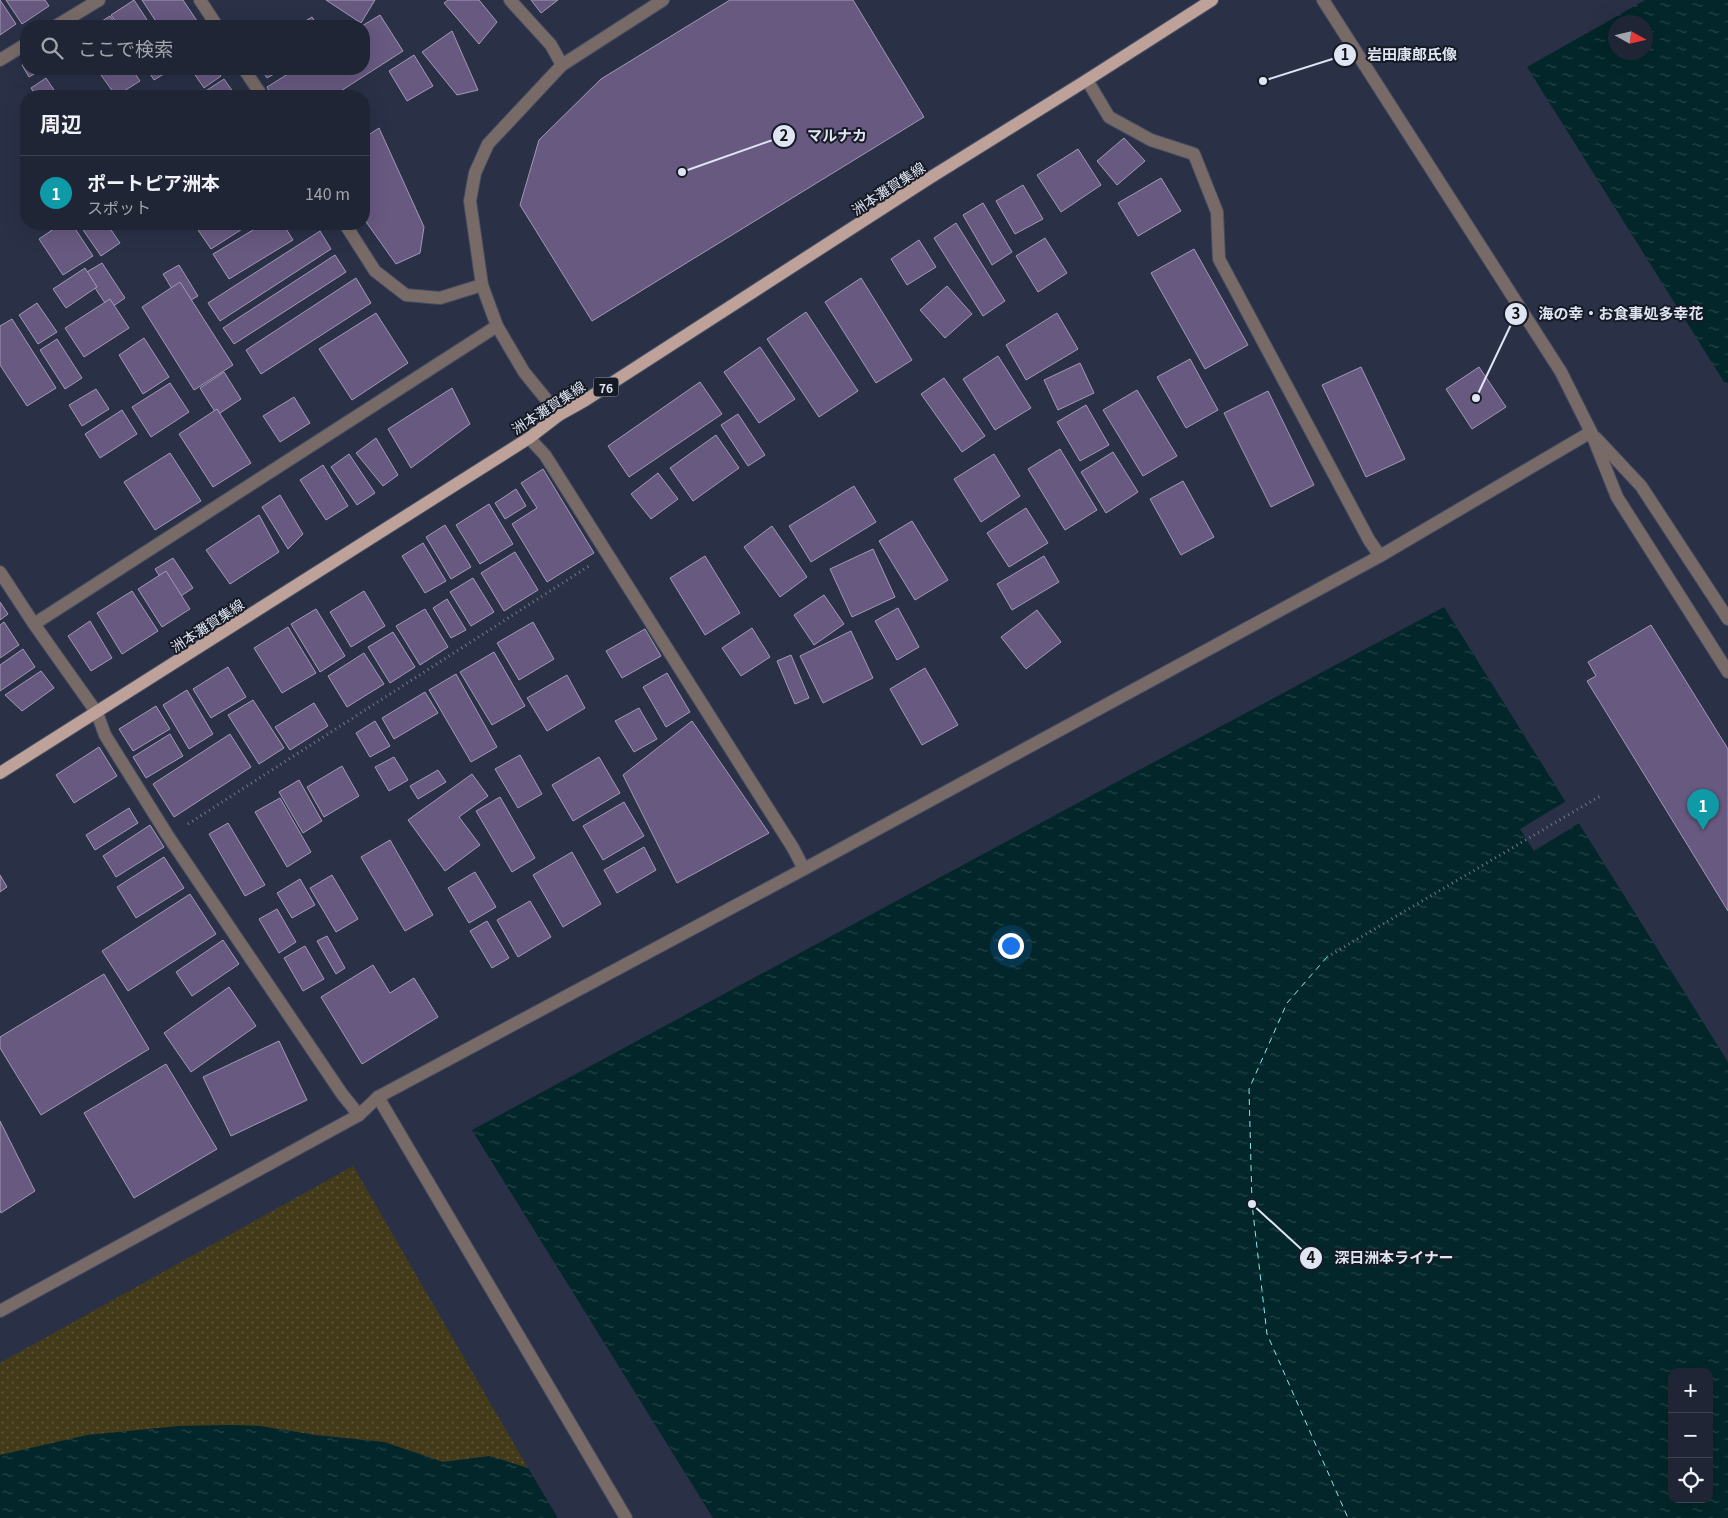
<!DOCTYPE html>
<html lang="ja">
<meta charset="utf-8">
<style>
:root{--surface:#202535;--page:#282d3d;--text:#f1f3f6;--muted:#a2a5ad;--line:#3d4250;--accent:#8c9099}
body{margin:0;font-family:Georgia,"Noto Sans JP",serif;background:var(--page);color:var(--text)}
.controls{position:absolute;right:15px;bottom:15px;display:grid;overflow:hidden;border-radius:10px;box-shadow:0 5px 20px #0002}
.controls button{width:45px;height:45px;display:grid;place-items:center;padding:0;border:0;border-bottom:1px solid var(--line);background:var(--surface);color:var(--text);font:25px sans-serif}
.compass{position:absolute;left:1608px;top:15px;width:45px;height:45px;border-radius:50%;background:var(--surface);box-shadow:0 5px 20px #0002;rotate:98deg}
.you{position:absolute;left:1010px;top:945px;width:18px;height:18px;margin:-12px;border:4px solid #fff;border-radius:50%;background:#1a73e8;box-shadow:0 0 0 8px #1a73e833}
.badge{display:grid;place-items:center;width:32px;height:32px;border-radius:50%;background:var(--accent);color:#fff;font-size:16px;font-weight:700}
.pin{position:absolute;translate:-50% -41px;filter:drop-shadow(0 1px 2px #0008)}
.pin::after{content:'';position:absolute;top:26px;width:18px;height:15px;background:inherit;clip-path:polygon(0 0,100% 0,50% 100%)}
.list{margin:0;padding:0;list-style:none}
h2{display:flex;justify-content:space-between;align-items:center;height:65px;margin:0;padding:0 20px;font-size:21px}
h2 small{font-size:16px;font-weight:400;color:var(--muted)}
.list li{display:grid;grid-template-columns:32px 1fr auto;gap:15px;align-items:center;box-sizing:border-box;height:75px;padding:0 20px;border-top:1px solid var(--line)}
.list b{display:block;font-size:19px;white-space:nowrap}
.list p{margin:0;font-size:16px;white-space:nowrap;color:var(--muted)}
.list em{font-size:16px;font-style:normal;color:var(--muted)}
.icon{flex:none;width:28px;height:28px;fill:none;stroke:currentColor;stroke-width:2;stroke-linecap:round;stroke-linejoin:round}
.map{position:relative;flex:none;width:1728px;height:1518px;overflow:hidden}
.search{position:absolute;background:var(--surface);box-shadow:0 5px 20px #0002;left:20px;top:20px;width:350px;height:55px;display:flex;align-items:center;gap:12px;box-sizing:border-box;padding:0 18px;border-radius:20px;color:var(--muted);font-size:19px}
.panel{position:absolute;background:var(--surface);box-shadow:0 5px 20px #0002;left:20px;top:90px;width:350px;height:140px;border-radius:20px}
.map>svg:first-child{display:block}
</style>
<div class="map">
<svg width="1728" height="1518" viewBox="0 0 1728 1518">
<defs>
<pattern id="sand-dots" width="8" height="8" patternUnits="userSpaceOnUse" patternTransform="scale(1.25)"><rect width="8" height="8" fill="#423a19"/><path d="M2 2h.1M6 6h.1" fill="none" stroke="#5d563b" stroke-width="1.8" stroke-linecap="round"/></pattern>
<pattern id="water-ripples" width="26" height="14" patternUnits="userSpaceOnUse" patternTransform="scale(1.25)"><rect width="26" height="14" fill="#022629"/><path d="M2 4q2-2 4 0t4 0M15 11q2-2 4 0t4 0" fill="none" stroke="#264548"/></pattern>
</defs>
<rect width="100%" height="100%" fill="#2a3147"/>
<path fill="url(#sand-dots)" d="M353,1166L528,1468L490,1456L443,1462L384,1442L315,1435L260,1426L31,1449L0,1455V1363Z"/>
<g fill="url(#water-ripples)" fill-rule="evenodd">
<path d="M1645,0H1728V383L1724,382L1527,67ZM1616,22H1646V52H1616Z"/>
<path d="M1444,607L1728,1062V1518H713L472,1130L1124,778ZM1672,1372H1709V1499H1672Z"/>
<path d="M229,1425L260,1426L315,1435L384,1442L443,1462L490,1456L528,1468L558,1518H0V1455L87,1435L179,1426Z"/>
</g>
<path fill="#2a3147" d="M1568,800L1581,822L1534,851L1520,829Z"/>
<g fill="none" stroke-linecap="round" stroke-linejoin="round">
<path stroke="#85eaf5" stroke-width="1" stroke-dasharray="6 5" stroke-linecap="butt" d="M1327,957L1287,1003L1249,1089L1252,1204L1267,1334L1348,1518"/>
</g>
<g fill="#685981" stroke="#a299b4">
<path d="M0,0L16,24L0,35Z"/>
<path d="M6,0H45L49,6L22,24Z"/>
<path d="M134,0L151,26H119L111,15Z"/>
<path d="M142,0H183L197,21L188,26H159Z"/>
<path d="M326,0H375L361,23Z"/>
<path d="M448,0H479L497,22L479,44L444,3Z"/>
<path d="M531,0H558L541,13Z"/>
<path d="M730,0H853L924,117L592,321L520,205L539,140L601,79Z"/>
<path d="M380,15L403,51L333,96H272L267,87L296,69H364V26H362Z"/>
<path d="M110,16L117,26H94Z"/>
<path d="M312,17L318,26H297Z"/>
<path d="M452,31L478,90L457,95L422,52Z"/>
<path d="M414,55L433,86L407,101L389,71Z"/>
<path d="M26,63V69H42L29,77L22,65Z"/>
<path d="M110,69H132L140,81L116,96L101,75Z"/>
<path d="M147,69H172L154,80Z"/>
<path d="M191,69H216L221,76L204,88Z"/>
<path d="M261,69H283L267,78Z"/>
<path d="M46,78L58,96H36L31,88Z"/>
<path d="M224,79L236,96H207L204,92Z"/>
<path d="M379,128L424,227L420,253L396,264L364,219V138Z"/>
<path d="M1124,138L1145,161L1117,185L1097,161Z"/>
<path d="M1078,149L1101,185L1061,212L1037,175Z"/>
<path d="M1161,178L1181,211L1138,236L1118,203Z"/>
<path d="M1023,185L1043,219L1015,234L996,201Z"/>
<path d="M983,203L1012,252L992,265L963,215Z"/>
<path d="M956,223L1005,301L983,316L934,238Z"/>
<path d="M61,224H72L93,256L63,275L39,239Z"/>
<path d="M79,224H107L120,243L101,256Z"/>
<path d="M201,224H250L211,249L196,227Z"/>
<path d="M263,224H283L293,240L229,279L213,254Z"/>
<path d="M320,231L331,249L220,321L208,303Z"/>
<path d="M1045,238L1067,273L1038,292L1016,256Z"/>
<path d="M919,240L936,267L907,285L891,259Z"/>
<path d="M1194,249L1248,345L1205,369L1151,273Z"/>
<path d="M335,255L346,272L234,344L223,328Z"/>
<path d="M102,263L125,298L109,309L85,273Z"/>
<path d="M179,265L198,296L182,305L163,274Z"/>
<path d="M85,268L97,287L66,308L53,289Z"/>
<path d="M356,278L371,303L261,374L246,350Z"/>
<path d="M861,278L912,360L876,383L825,302Z"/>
<path d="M180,282L233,365L194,390L142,307Z"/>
<path d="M947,286L972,314L945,338L920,310Z"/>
<path d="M110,299L129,328L84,357L65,328Z"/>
<path d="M37,303L57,332L38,344L19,315Z"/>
<path d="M806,312L858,391L819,417L767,339Z"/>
<path d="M376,313L408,363L352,400L319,349Z"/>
<path d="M1057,313L1078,349L1026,380L1006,345Z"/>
<path d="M12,319L56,388L27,406L0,365V326Z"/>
<path d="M144,338L169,377L143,394L119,355Z"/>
<path d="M57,339L82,378L65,389L40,350Z"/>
<path d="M760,347L795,399L759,423L724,372Z"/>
<path d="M998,356L1031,408L995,430L963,379Z"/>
<path d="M1190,359L1218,410L1186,428L1157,377Z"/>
<path d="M1080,363L1094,393L1058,410L1044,380Z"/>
<path d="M1361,367L1405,459L1366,477L1322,385Z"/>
<path d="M1479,367L1506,407L1472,429L1446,389Z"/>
<path d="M224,372L241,399L217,415L200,388Z"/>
<path d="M944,378L985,436L962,452L921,394Z"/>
<path d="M700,382L722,414L629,477L608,446Z"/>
<path d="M170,383L189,412L151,437L132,407Z"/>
<path d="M452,388L470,424L411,468L388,429Z"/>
<path d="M96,389L109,409L82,426L69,405Z"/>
<path d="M1137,390L1177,456L1143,476L1103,410Z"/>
<path d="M1268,391L1314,485L1271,507L1224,413Z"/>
<path d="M294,397L310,423L280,442L263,416Z"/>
<path d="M1086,405L1109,445L1080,461L1057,422Z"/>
<path d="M217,409L251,463L213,487L179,434Z"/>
<path d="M122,410L137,434L100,458L85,434Z"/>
<path d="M738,414L765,455L748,466L721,425Z"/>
<path d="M716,435L739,468L693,501L670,468Z"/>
<path d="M376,438L398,475L383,486L356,453Z"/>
<path d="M1060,449L1097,510L1065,530L1028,469Z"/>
<path d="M1113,452L1138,492L1106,513L1081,472Z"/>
<path d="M170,453L201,501L155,530L124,482Z"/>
<path d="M349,454L375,493L357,505L331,467Z"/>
<path d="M994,454L1020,496L981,522L954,479Z"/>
<path d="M323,465L348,506L326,520L300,480Z"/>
<path d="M543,469L594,553L547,582L512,524L537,508L521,483Z"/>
<path d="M658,473L678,499L651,519L631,494Z"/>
<path d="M1183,481L1214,537L1181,555L1150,499Z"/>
<path d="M854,486L876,522L811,562L789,526Z"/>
<path d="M516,489L526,506L505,519L495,503Z"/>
<path d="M280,495L303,534L288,549L262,507Z"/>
<path d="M489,504L513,544L480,564L456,525Z"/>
<path d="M1026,508L1048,543L1009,567L987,533Z"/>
<path d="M259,515L279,552L230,584L206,550Z"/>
<path d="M912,521L948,580L915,600L879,541Z"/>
<path d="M445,525L471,567L451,579L426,537Z"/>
<path d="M772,526L807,577L780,597L744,547Z"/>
<path d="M423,543L446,581L425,593L402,556Z"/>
<path d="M873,549L895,597L852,617L830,569Z"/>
<path d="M515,552L538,590L504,611L481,573Z"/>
<path d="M705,556L740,613L705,635L670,578Z"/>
<path d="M1044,556L1059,582L1012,610L997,584Z"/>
<path d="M173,558L193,588L175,600L155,569Z"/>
<path d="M166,571L190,609L162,627L138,589Z"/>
<path d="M473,578L494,612L471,626L450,592Z"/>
<path d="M132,591L158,631L122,654L97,613Z"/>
<path d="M364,591L385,626L351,647L330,612Z"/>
<path d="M824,595L844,624L814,645L794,615Z"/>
<path d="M447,599L466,630L451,638L433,608Z"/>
<path d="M0,602L8,614L0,620Z"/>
<path d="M898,608L919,647L897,660L875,621Z"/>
<path d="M316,609L345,656L320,672L291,624Z"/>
<path d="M425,609L448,647L420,665L396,626Z"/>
<path d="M1037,610L1061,642L1026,669L1001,637Z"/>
<path d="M90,621L112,658L91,671L68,636Z"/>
<path d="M4,622L19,645L0,658V625Z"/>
<path d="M533,622L554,659L519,680L497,643Z"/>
<path d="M1651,625L1728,749V911L1587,681L1596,676L1588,662Z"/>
<path d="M288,627L316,673L282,693L254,648Z"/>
<path d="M752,628L770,657L741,676L722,648Z"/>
<path d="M645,629L661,656L622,678L606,651Z"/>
<path d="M851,631L873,678L823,703L800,656Z"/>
<path d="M393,632L415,667L390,683L368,647Z"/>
<path d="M23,649L35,667L0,691V665Z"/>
<path d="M494,652L525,706L492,725L460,672Z"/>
<path d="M364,653L384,684L347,707L328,676Z"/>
<path d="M791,655L809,698L795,704L777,661Z"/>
<path d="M228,667L246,697L211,718L193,689Z"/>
<path d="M925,668L958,725L922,745L890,689Z"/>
<path d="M41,671L54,688L22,711L5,695Z"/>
<path d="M667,673L690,712L666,727L643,687Z"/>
<path d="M456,674L497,747L471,762L429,690Z"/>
<path d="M567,675L585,708L547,731L527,698Z"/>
<path d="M187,690L213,734L189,749L163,705Z"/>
<path d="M425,692L438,713L394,739L382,718Z"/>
<path d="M253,700L284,748L259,764L228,715Z"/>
<path d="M314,703L328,726L290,750L275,727Z"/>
<path d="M156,706L170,729L133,751L119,729Z"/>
<path d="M639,708L657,739L634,752L615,721Z"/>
<path d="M375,721L390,746L370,757L356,733Z"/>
<path d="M692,721L769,833L677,883L623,775Z"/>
<path d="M170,734L183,756L146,778L133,757Z"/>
<path d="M230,734L251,767L174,817L153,784Z"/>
<path d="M99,747L117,776L74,803L56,775Z"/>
<path d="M520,755L542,794L518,808L495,769Z"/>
<path d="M394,757L408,780L389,791L375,767Z"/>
<path d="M599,757L620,793L573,821L552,785Z"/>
<path d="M342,766L359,796L324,817L307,787Z"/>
<path d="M438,770L446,782L418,799L410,786Z"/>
<path d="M472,774L488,796L459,817L480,845L445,871L408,820Z"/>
<path d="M299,780L322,821L303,833L279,792Z"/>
<path d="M500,797L535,858L512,872L476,811Z"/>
<path d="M280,798L311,852L287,867L255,812Z"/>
<path d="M624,802L644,836L603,860L583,826Z"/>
<path d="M129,808L138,823L95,850L86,835Z"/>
<path d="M228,823L265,885L245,896L209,834Z"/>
<path d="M150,825L164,847L116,877L103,856Z"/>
<path d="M390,840L433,915L405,931L361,857Z"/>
<path d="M644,847L656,870L617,893L604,870Z"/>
<path d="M572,852L601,904L563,927L533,875Z"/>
<path d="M164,857L184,888L136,918L117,887Z"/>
<path d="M475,872L496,907L469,923L448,888Z"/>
<path d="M0,875L7,887L0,892Z"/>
<path d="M332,875L358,919L336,932L310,888Z"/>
<path d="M300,879L315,905L292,918L277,893Z"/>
<path d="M190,894L216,934L128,991L102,951Z"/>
<path d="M530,901L551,937L518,957L497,920Z"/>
<path d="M277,909L296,942L279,953L259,919Z"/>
<path d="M487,921L509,958L492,968L470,931Z"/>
<path d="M327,936L345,968L336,974L317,941Z"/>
<path d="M223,940L239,964L192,996L176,972Z"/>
<path d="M305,946L324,979L303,991L284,958Z"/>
<path d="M373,965L390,993L414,978L438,1017L362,1064L321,997Z"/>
<path d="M104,974L149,1049L41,1115L0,1048V1037Z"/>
<path d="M229,987L256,1026L191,1072L164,1033Z"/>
<path d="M279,1041L307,1100L231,1136L203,1077Z"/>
<path d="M166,1064L217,1149L134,1198L84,1113Z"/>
<path d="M0,1121L35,1191L1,1213L0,1210Z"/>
</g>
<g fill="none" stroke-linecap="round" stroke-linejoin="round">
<defs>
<g id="service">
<path d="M1591,432L1617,497L1728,672"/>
<path d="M1596,438L1641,486L1728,619"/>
<path d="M378,1097L626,1518"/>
</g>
<g id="minor">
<path d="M200,0L217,26"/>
<path d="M510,0L551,45L562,65"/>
<path d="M244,69L262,96"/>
<path d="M1087,80L1109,117L1151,140L1194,154L1217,212L1219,259L1369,540L1380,556"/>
<path d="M345,224L375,271L406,295L440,298L482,285"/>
<path d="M559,415L524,372L497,326L482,285L470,201L475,173L488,144L562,65L663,0"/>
<path d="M529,438L545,455L793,848L804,869"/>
<path d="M0,572L34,624L97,713L105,735L168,836L342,1094L359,1115"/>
<path d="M34,624L497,326"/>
</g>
<g id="tertiary">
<path d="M56,26L99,0"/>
<path d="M0,60L26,44"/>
<path d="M0,1311L359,1115L378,1097L804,869L1380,556L1591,432L1561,372L1323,0"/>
</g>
<path id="primary" d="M0,773L529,438L559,415L584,401L928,179L1087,80L1212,0"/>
</defs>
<use href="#service" stroke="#474e63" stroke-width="14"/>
<use href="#minor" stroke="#474e63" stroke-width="14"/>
<use href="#tertiary" stroke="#474e63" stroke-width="14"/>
<use href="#primary" stroke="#474e63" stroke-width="14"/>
<g stroke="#737a8d" stroke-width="3" stroke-dasharray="1 4" stroke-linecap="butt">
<path d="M188,824L589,566"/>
<path d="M1327,957L1602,795"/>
</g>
<use href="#service" stroke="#786b67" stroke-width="12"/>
<use href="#minor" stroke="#786b67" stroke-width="12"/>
<use href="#tertiary" stroke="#786b67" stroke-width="12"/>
<use href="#primary" stroke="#bea29a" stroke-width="12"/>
</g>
<g text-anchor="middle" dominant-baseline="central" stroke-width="4" stroke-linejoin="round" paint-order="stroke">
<rect fill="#161a24" stroke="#a3a8b5" stroke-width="1" x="593.5" y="377.5" width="25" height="19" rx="4"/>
<g font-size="12" font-weight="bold" fill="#dfe5f3">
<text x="606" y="387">76</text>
</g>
<g font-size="14" fill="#dfe5f3" stroke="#161a24">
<text transform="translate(888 188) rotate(-33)">洲本灘賀集線</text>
<text transform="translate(548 407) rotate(-33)">洲本灘賀集線</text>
<text transform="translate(207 625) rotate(-33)">洲本灘賀集線</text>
</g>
</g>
<path fill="none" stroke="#dfe5f3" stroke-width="2" d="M1263 81L1345 55M682 172L784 136M1476 398L1516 314M1252 1204L1311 1258"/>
<g fill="#dfe5f3" stroke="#161a24" stroke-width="2">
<circle cx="1263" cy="81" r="5"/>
<circle cx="682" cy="172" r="5"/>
<circle cx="1476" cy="398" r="5"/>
<circle cx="1252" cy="1204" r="5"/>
<circle cx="1345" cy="55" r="12"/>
<circle cx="784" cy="136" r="12"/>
<circle cx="1516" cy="314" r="12"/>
<circle cx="1311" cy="1258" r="12"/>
</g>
<g font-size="15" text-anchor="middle" font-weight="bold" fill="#111">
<text x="1345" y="60">1</text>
<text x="784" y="141">2</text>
<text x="1516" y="319">3</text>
<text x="1311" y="1263">4</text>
</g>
<g font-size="15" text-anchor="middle" font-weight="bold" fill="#dfe5f3" stroke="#161a24" stroke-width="4" stroke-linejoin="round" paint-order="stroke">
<text x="1412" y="60">岩田康郎氏像</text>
<text x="837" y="141">マルナカ</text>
<text x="1621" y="319">海の幸・お食事処多幸花</text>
<text x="1394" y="1263">深日洲本ライナー</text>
</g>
</svg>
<div class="controls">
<button>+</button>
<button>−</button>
<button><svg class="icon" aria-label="locate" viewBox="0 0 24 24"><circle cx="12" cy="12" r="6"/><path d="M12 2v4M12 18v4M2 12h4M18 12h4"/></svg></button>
</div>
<svg class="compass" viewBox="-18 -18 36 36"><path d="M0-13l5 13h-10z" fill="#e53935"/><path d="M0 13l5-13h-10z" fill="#a2a5ad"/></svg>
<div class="you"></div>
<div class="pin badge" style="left:1703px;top:830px;background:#0f9aa8">1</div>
<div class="search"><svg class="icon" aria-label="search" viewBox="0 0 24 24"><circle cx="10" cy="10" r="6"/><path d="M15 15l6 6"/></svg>ここで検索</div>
<section class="panel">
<h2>周辺<small></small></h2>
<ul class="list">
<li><span class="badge" style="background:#0f9aa8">1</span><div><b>ポートピア洲本</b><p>スポット</p></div><em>140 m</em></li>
</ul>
</section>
</div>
